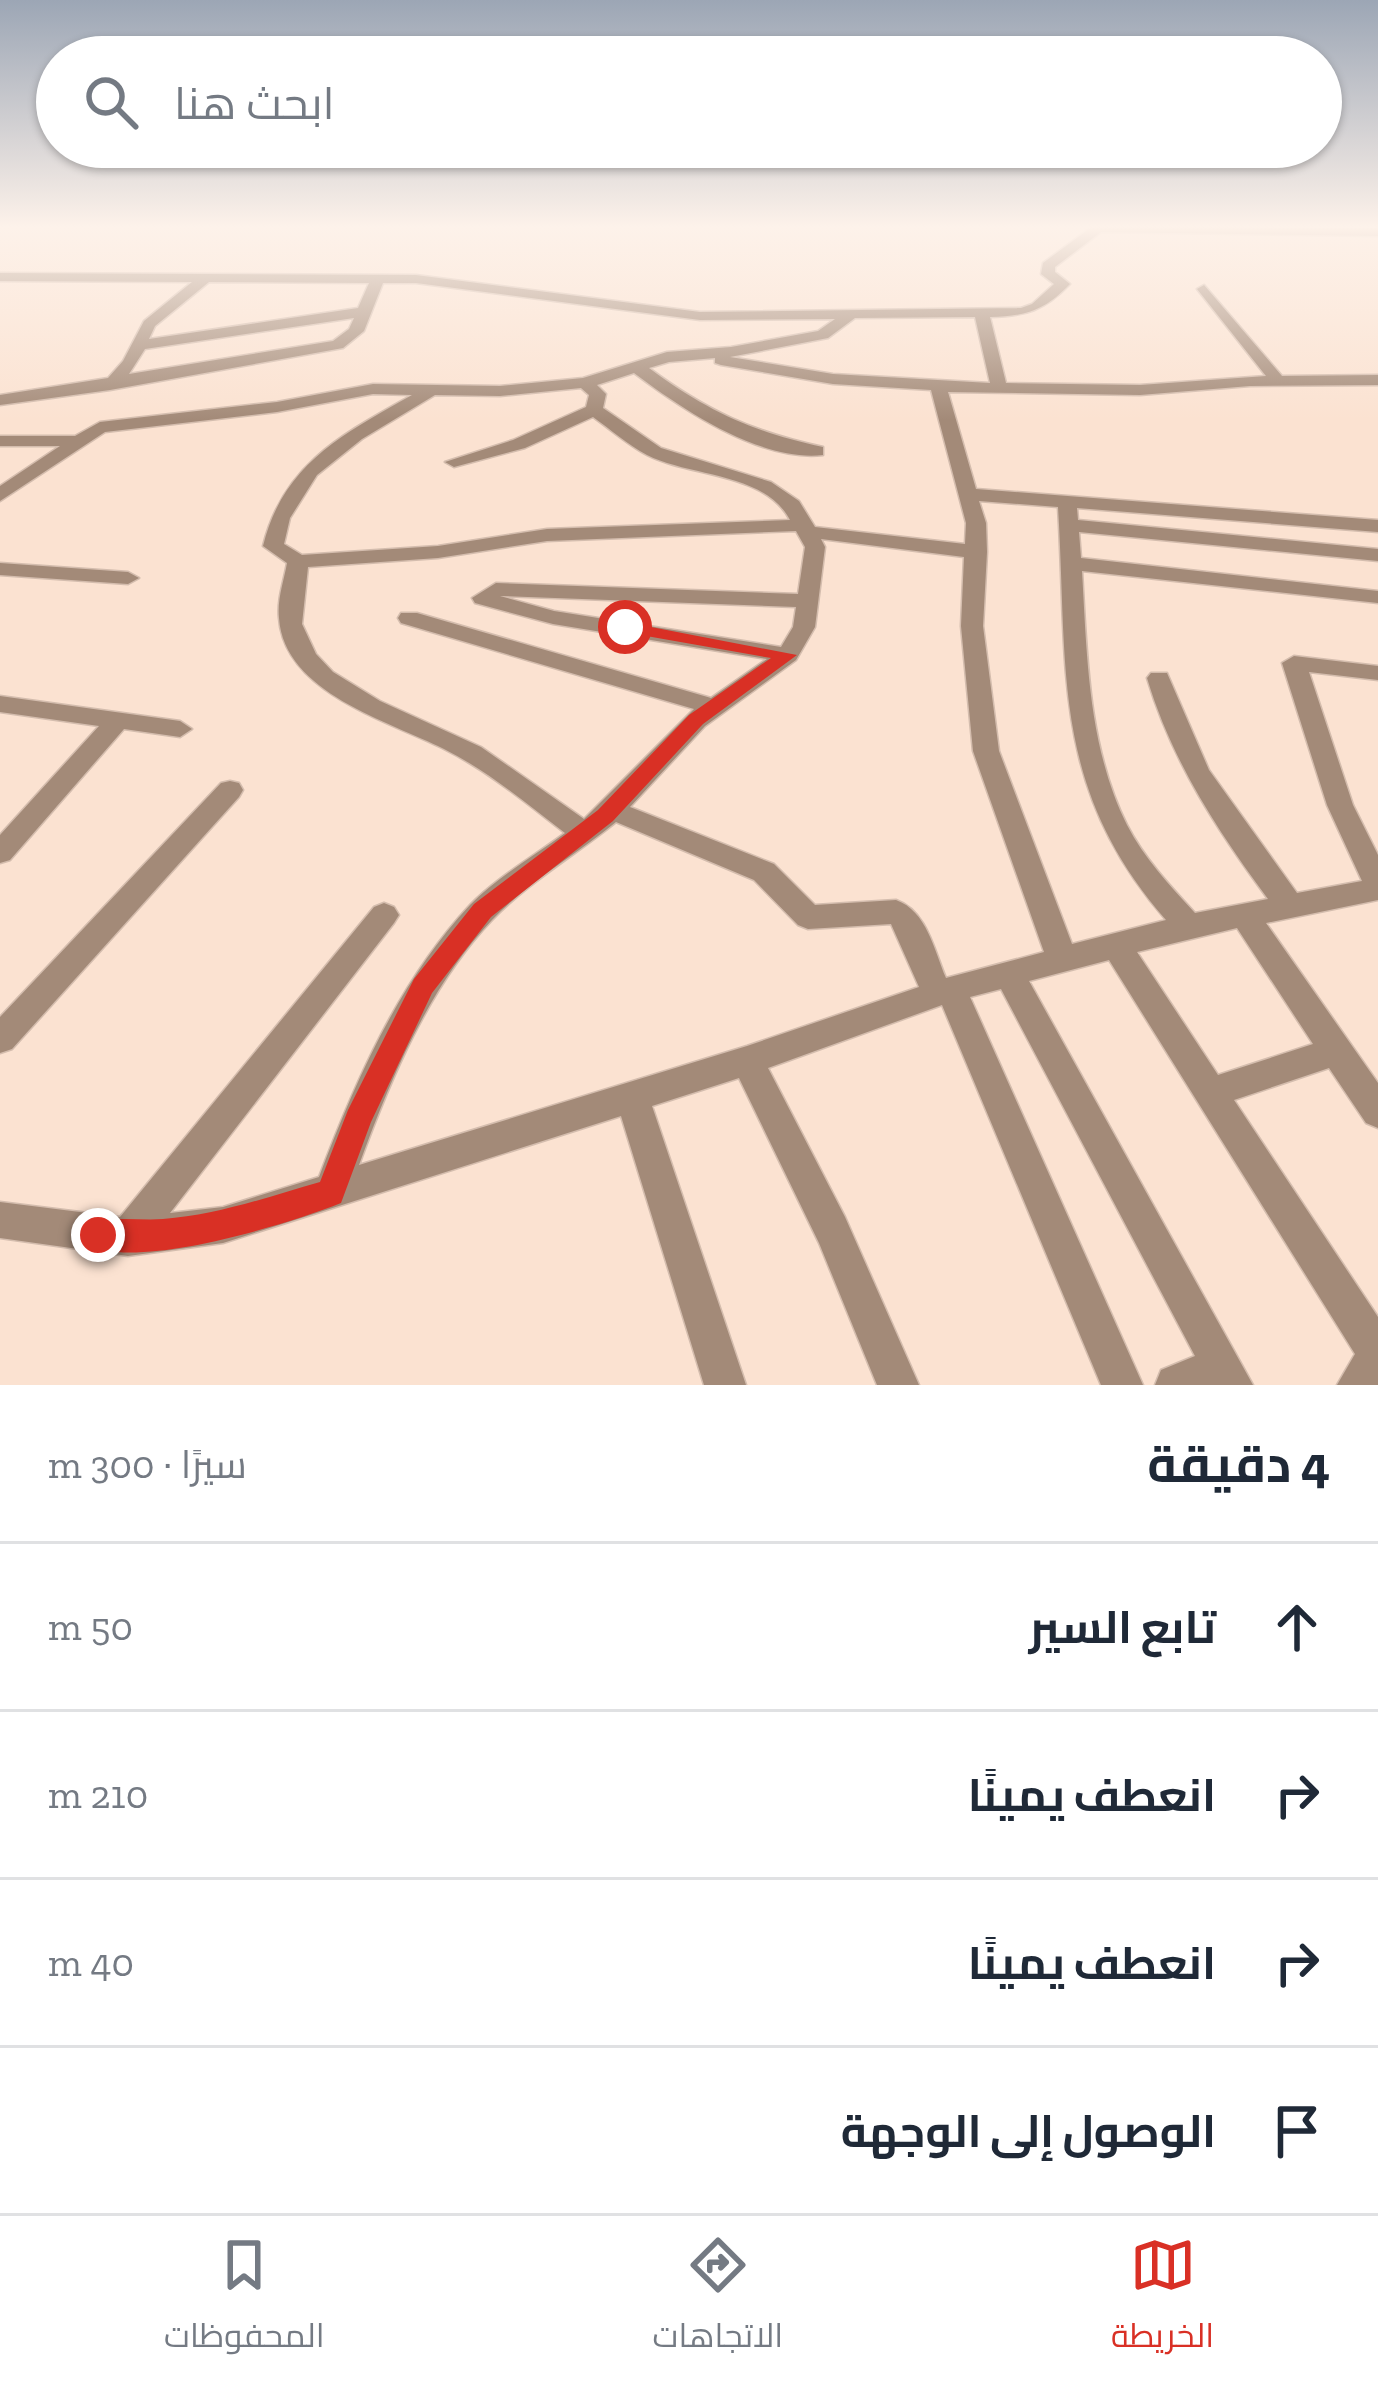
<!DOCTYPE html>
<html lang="ar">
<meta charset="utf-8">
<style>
:root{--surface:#fff;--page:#f6f6f7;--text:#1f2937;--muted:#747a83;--line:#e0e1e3;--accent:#d93025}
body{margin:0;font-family:"Zilla Slab",Cairo,serif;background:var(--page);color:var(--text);direction:rtl}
.stop{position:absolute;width:36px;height:36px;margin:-27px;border:9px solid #d93025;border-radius:50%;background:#fff}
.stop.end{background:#d93025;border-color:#fff;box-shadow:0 3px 12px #0008}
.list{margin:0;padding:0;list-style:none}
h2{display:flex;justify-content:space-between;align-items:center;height:156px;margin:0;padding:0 48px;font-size:51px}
h2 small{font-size:39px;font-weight:400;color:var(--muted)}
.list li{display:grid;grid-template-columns:78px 1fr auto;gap:36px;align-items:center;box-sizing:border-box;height:168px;padding:0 48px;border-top:3px solid var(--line)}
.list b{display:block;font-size:45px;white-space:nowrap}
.list em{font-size:39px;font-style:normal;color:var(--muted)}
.icon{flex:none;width:66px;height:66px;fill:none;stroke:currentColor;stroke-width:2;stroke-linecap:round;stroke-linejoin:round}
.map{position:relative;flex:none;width:1378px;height:1385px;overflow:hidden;direction:ltr}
.search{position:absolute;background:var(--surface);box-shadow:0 3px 9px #0004;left:36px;right:36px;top:36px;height:132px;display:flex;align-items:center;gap:30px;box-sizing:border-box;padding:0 42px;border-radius:66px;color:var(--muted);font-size:45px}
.sheet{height:828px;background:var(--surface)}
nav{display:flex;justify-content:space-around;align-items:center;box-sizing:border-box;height:168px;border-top:3px solid var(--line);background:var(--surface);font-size:33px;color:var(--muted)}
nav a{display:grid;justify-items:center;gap:6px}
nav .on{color:var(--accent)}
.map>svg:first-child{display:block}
</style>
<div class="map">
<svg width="1378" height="1385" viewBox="0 0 1378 1385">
<rect width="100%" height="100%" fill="#fbe2d1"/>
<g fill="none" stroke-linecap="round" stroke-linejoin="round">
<defs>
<g id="street">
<path d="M1093,226L1378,228V236L1101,232L1055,267V272L1070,284C1044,311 1026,316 990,317L1006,383L1140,385L1266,376L1197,289L1204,285L1282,376L1378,375V385L1250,386L1140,395L948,392L976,489L1378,520V532L1077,508L1078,520L1378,549V561L1079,532L1081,558L1378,591V603L1082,571C1087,656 1088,747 1127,825C1144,858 1170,886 1195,913L1268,899C1217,830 1172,761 1147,678L1151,673H1167L1209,770L1297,893L1362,881L1327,805L1282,663L1294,656L1378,666V680L1309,672L1353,805L1378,855V900L1266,923L1378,1083V1128L1366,1123L1329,1068L1234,1100L1378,1317V1385H1337L1355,1354L1109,960L1029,981L1253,1385H1155L1161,1370L1195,1356L1001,989L970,997L1143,1385H1101L942,1005L768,1068L845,1217L919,1385H877L819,1243L739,1078L652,1106L746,1385H704L621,1116L223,1243L128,1256L0,1238V1202L120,1217L374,907L384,903L394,907L399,915L394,923L170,1213L223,1207L319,1177C355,1082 399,981 470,905C496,878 534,856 565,833C526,803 488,771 444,749C389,721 284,693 279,618C277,599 284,581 287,563L263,546C283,464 343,434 412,395L373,394L277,412L105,432L0,501V486L60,446H0V436H75L100,422L277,402L373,384L500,386L583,378L667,352L731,347L818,331L835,319L700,320L416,283H383L364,331L343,348L110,390L0,405V395L108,378L123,361L144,321L192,282L0,281V273L416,275L700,312L1021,308L1032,304L1054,284L1041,274L1043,263ZM209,282L369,283L358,308L149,339L155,326ZM975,317L990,383L833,374L730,357L828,338L855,318ZM354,318L349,329L333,341L129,374L145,349ZM715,358V363L721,365L833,384L931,390L966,523L965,544L815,527L799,501L771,482L661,448L603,408L606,394L597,385L634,373C682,409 760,462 823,455V447C753,432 707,411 649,368L669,362ZM581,388L589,395L586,407L513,440L445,462L454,467L525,448L593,417C610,429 628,445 647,455C690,477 765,472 790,520L547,529L438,546L302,555L284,544L290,518L317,475L362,439L435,395L500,396ZM979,501L1058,507C1068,669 1050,787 1166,920L1072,944L999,751L983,626L987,552L986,523ZM796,531L805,547L798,594L496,583L472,598L475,603L553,624L767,659L711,698L417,613H401L398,618L401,623L694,709L584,819L481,747L380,701L333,672L316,654L302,624L308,567L438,558L547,541ZM821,539L964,557L961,626L973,751L1044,952L946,978C934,950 927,911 896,900L815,905L774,864L630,807L705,726L796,660L815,627L825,547ZM500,596H501L796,607L793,627L781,647L554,611ZM616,822L754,880L798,925L808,929L891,924L919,987L747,1046L359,1165C390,1080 429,986 492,920C526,884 578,853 616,822ZM1237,928L1313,1044L1218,1075L1137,952Z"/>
<path d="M0,563L128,572L139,578L128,584L0,575Z"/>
<path d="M0,696L180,721L192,729L180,737L124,729L10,860L0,863V835L99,726L0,712Z"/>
<path d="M230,781L239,783L243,790L239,797L12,1049L0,1053V1017L221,783Z"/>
</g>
</defs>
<use href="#street" stroke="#d4bdae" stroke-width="3"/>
<use href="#street" fill="#a38a78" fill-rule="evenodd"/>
</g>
<linearGradient id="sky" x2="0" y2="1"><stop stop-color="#9ca6b5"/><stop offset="0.54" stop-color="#fdf2ea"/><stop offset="1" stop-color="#fdf2ea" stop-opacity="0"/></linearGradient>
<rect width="1378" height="420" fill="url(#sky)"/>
<path fill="#d93025" d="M625,622L797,655L703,724L613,821L491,917L432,993L371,1122L341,1203C285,1225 143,1269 88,1246L83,1235L88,1225C111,1215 138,1221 163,1219C217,1215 268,1197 320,1182L348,1110L414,979L474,904L598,810L689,715L771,658L618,631V623Z"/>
</svg>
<div class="stop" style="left:625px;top:627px"></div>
<div class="stop end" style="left:98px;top:1235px"></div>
<div class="search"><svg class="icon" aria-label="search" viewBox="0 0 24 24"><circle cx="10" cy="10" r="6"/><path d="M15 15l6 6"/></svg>ابحث هنا</div>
</div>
<section class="sheet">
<h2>4 دقيقة<small>سيرًا · 300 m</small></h2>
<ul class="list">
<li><svg class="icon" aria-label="ahead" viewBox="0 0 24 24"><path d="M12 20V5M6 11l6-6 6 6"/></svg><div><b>تابع السير</b></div><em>50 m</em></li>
<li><svg class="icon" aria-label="right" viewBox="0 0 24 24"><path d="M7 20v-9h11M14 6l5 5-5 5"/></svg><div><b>انعطف يمينًا</b></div><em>210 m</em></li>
<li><svg class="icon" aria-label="right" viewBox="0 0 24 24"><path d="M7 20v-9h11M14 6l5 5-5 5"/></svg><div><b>انعطف يمينًا</b></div><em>40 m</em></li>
<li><svg class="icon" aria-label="arrive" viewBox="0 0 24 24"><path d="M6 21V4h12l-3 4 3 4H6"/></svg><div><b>الوصول إلى الوجهة</b></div></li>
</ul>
</section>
<nav>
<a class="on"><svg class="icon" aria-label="map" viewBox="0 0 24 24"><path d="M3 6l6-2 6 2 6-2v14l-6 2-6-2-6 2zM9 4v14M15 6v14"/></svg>الخريطة</a>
<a><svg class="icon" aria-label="directions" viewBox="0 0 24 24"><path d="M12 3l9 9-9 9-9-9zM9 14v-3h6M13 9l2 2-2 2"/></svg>الاتجاهات</a>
<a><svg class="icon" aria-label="saved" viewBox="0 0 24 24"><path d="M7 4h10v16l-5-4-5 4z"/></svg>المحفوظات</a>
</nav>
